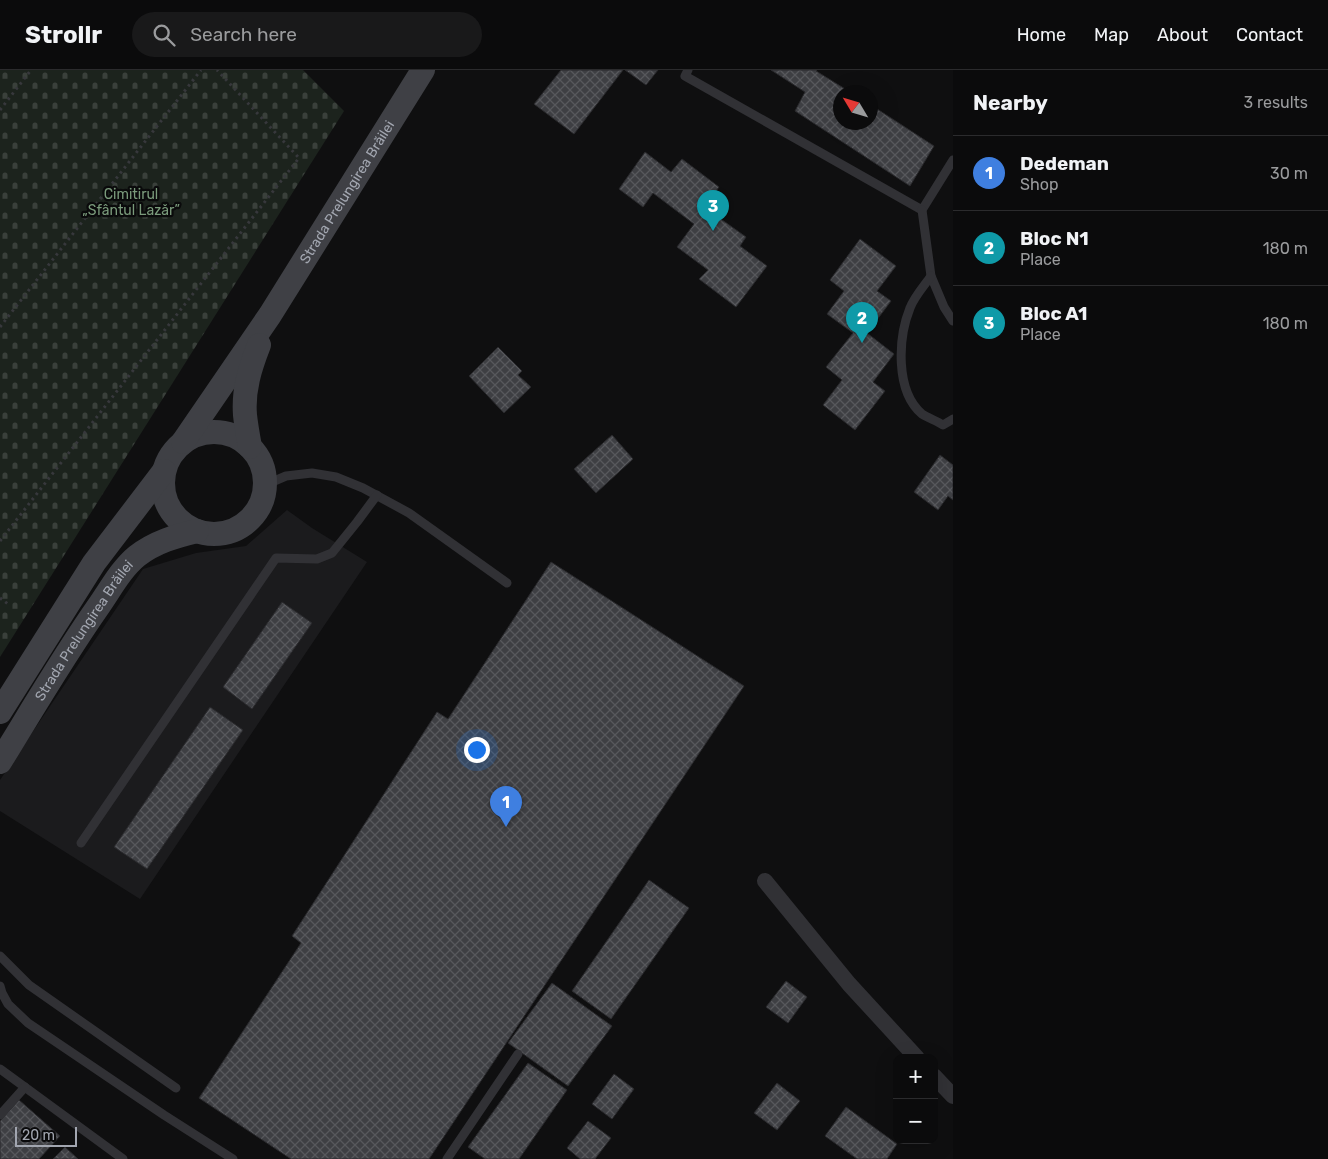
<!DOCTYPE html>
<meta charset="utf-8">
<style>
:root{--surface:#0b0b0c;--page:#19191a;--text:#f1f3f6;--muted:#9a9b9d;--line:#2b2b2d;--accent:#e0a238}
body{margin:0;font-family:Rubik,sans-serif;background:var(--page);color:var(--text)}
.controls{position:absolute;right:15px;bottom:15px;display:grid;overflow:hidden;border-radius:10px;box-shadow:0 5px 20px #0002}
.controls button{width:45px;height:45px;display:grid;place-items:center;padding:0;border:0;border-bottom:1px solid var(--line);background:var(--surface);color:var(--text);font:25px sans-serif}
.compass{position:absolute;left:833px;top:15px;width:45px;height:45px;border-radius:50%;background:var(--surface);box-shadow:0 5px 20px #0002;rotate:308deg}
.scale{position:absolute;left:15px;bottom:12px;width:62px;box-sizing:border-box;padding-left:5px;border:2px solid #a2a6b0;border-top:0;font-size:14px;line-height:18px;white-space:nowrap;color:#a2a6b0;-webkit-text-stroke:4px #0a0a0b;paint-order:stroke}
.you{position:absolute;left:476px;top:679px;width:18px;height:18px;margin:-12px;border:4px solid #fff;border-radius:50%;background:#1a73e8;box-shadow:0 0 0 8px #1a73e833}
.badge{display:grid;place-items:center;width:32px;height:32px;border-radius:50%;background:var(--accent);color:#fff;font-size:16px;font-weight:700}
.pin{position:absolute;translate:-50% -41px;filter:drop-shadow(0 1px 2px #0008)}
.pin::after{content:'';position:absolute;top:26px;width:18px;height:15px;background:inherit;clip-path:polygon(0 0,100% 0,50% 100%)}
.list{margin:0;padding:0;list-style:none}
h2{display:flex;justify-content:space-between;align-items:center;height:65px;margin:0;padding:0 20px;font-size:21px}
h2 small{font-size:16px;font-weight:400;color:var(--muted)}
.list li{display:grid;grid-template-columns:32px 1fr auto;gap:15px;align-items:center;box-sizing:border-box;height:75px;padding:0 20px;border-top:1px solid var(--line)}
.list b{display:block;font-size:19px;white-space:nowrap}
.list p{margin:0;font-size:16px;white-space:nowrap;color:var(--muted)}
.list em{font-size:16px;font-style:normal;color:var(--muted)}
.icon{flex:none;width:28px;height:28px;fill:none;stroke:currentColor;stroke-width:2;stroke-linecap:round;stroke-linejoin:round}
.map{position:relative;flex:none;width:953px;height:1089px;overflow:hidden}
header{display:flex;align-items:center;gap:30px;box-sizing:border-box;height:70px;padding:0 25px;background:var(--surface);border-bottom:1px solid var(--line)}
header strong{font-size:24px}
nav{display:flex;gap:28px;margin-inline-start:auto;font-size:18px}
.search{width:350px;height:45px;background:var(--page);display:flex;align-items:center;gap:12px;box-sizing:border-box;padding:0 18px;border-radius:28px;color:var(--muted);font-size:19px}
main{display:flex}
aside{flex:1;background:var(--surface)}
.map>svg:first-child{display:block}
</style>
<header>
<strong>Strollr</strong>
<div class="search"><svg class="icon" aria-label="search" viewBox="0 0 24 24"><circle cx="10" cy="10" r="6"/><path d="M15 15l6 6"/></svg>Search here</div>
<nav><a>Home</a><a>Map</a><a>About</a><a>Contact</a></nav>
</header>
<main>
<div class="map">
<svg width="953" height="1089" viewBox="0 0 953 1089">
<defs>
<pattern id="cemetery-stones" width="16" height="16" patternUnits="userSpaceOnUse" patternTransform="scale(1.25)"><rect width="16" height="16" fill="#1c231d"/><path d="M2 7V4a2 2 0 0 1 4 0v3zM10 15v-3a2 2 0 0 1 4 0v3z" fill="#3a403b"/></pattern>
<pattern id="building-cross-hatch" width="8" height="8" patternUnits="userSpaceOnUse" patternTransform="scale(1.25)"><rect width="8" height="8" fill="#3e3f43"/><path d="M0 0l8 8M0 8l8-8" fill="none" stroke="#57585c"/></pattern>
</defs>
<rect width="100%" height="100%" fill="#0f0f10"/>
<path fill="#1b1b1d" d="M287,440L312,458L367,492L140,829L0,741V710L143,499L196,483L246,476Z"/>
<path fill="url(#cemetery-stones)" d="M0,0H303L344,41L0,587Z"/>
<g fill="url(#building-cross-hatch)" stroke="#29292c">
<path d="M561,0H623L574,64L534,34Z"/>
<path d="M625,0H658L646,15Z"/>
<path d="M771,0H817L816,1L850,22H841V52H871V35L934,76L910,116L795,41L805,22Z"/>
<path d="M645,82L671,102L682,89L719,117L704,137L746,167L740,176L767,196L736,237L699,209L708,200L677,177L694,154L653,123L643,137L619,119Z"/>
<path d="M860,169L896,196L877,221L891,231L867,263L894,284L873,312L885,321L855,360L823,335L842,310L826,297L853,263L827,244L844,221L830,210Z"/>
<path d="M498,277L522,301L518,305L531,317L504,343L469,306Z"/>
<path d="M612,365L633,389L596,423L574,399Z"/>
<path d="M940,385L953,395V430L948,426L938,440L914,422Z"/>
<path d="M551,492L744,616L429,1089H291L199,1028L301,873L292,866L437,642L448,649Z"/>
<path d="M282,532L312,553L252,639L223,617Z"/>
<path d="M210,637L243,660L147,799L114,777Z"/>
<path d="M649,810L689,838L611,949L572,921Z"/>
<path d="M786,911L807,927L788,953L766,937Z"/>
<path d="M552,913L612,956L568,1016L508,973Z"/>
<path d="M528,993L567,1020L519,1089H485L468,1077Z"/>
<path d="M614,1004L634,1019L612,1049L592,1034Z"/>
<path d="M777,1013L800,1031L777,1060L754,1043Z"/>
<path d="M19,1030L60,1066L39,1089H0V1051Z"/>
<path d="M846,1037L897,1074L887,1089H857L825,1066Z"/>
<path d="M588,1051L611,1068L595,1089H580L567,1078Z"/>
<path d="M65,1077L78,1089H53Z"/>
</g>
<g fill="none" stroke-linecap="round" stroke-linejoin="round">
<g stroke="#37383c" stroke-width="3" stroke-dasharray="2.5 4" stroke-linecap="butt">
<path d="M0,40L31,0"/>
<path d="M0,257L201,0"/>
<path d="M0,471L299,88L217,0"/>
<path d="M0,528L8,534"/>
</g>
<g stroke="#313135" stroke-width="9">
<path d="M688,0L685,6L922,140L953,90"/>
<path d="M922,140L931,206L944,237L953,251"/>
<path d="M931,206C924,216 914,227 910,238C898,268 895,321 922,344C928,348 937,351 943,355L953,349"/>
<path d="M265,415L286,406L312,403L336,407L363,418L409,443L507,513"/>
<path d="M81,773L276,488L317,489L332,483L357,452L377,425"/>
<path d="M0,886L29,915L176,1018"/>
<path d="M0,916L2,923L8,934L28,953L164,1045L233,1089"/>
<path d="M0,999L123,1089"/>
<path d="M0,1045L25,1017"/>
<path d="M447,1089L518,984"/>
</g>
<g stroke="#313135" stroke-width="16">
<path d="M765,811L849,914L917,988"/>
<path d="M934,1006L953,1026"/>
</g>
<g stroke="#3f4045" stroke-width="24">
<circle cx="214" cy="413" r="51"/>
<path id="s1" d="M183,372L270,245L423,0"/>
<path d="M250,377C248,366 246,355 245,345C243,320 250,298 259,275"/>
<path d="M0,642L94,493L164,401"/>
<path id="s2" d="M0,692C32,640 63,587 98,537C110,520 121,499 137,486C155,472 176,466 197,461"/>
</g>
</g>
<g text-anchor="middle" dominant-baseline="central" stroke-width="4.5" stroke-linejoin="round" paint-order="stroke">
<g font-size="14" fill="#a2a6b0" stroke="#0a0a0b">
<text stroke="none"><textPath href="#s1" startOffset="299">Strada Prelungirea Brăilei</textPath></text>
<text stroke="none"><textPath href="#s2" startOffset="156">Strada Prelungirea Brăilei</textPath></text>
</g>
<g font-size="14" fill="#7a9a7b" stroke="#0a0a0b">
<text x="131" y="124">Cimitirul<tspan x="131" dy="16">„Sfântul Lazăr”</tspan></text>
</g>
</g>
</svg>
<div class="controls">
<button>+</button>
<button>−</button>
</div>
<svg class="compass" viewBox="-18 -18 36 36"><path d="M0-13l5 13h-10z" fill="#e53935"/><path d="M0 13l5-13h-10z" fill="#9a9b9d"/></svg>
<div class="scale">20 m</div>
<div class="you"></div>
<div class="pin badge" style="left:506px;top:757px;background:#3f7fe0">1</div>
<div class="pin badge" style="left:862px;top:273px;background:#0f9aa8">2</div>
<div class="pin badge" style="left:713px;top:161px;background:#0f9aa8">3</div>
</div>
<aside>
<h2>Nearby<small>3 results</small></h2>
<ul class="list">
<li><span class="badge" style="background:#3f7fe0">1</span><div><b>Dedeman</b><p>Shop</p></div><em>30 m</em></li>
<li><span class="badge" style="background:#0f9aa8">2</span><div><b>Bloc N1</b><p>Place</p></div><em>180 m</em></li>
<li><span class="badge" style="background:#0f9aa8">3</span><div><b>Bloc A1</b><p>Place</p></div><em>180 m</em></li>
</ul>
</aside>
</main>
